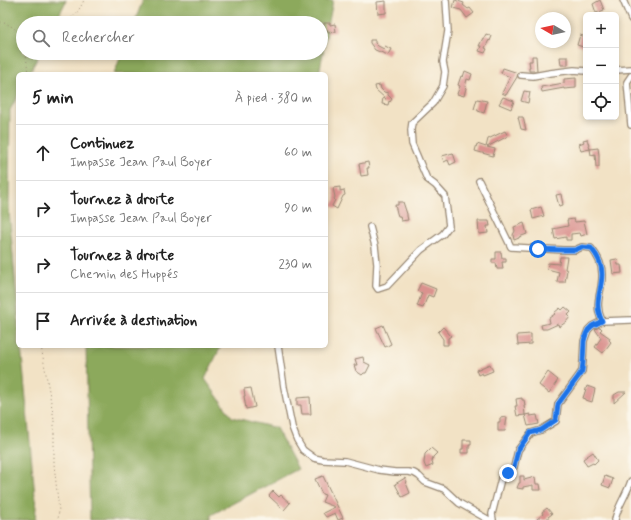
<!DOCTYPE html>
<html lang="fr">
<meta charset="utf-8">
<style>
:root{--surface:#fff;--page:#f2f2f2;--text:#222;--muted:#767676;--line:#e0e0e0}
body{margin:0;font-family:Mynerve,sans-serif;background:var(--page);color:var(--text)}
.controls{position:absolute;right:12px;top:12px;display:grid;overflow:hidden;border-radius:6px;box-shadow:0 2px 6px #0003}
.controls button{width:36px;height:36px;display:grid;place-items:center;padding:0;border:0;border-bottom:1px solid var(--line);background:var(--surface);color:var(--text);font:20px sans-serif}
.compass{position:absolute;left:535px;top:12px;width:36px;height:36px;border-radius:50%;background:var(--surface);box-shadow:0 2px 6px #0003;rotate:279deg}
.stop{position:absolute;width:12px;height:12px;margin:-9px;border:3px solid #1a73e8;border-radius:50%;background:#fff}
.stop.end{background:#1a73e8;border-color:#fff;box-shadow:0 1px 4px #0008}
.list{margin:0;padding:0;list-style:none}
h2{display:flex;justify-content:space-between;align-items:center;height:52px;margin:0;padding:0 16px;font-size:17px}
h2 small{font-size:13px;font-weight:400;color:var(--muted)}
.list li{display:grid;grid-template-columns:26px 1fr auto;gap:12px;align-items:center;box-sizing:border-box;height:56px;padding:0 16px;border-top:1px solid var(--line)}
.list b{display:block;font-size:15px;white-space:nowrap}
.list p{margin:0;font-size:13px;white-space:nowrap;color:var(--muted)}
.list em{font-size:13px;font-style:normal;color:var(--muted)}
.icon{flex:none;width:22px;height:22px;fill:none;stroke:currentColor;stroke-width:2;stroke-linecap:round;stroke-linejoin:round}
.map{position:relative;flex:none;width:631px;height:520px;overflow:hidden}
.search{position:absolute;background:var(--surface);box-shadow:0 2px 6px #0003;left:16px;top:16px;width:312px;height:44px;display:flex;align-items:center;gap:10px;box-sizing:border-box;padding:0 14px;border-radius:22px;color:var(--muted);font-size:15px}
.panel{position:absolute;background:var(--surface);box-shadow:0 2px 6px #0003;left:16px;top:72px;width:312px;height:276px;border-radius:6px}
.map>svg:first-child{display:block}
</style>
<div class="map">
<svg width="631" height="520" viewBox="0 0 631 520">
<rect width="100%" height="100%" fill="#fbf7ec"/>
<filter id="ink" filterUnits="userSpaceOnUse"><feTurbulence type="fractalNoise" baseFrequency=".025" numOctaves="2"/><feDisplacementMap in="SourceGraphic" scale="8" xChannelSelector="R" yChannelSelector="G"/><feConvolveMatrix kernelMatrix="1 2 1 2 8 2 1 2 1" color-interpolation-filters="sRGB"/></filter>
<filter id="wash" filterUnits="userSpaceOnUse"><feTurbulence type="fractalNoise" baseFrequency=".012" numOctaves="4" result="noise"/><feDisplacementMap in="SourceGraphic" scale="16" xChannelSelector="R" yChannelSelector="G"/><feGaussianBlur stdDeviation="0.9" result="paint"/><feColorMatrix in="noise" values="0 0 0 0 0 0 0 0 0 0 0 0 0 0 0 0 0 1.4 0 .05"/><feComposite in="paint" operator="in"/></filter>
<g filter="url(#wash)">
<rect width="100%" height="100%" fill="#f2e2c5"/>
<g fill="#8ca95b" stroke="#646a3c">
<path d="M0,0H66L65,3L55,23H23V53H40L29,74H18V95L10,110L9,211L18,312V346H21L36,507L35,520H0Z"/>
<path d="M143,0H333L319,74H114L122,53H321V23H134Z"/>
<path d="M86,346H221L205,379L232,417L276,428L298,469L211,515V520H90Z"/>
</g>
<g id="blocks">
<g fill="#da928e">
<path d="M455,0L464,3L463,5L468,9L470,8L474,13L467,18L461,10L453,8Z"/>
<path d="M600,0L604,10L596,13L593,4Z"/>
<path d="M386,1V13L378,14L377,2Z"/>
<path d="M324,23H330V25L335,24L336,32L328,33L327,29H324Z"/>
<path d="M486,34L492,36L490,41L489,40L485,48L487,49L485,53L479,51L481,46H479L483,38H484Z"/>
<path d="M580,35L586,37V48L577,45Z"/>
<path d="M370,40H375V43L378,46L384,49L385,46L391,49L388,55L375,50L370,43Z"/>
<path d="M532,56H536L537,71H529V67H530L529,61H532Z"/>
<path d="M560,57H568V65H561Z"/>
<path d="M503,68L518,73L517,77L506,95L502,93L510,77L501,73Z"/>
<path d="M465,71L472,74L470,80L467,79L465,87L466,88L464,96L457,94L460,86L458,85L461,76L463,77Z"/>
<path d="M576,78V88L564,89V88L542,92L541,87L564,83V79Z"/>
<path d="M380,85L381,89L384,92L388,93V95L392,99L390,102L389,101L388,105L382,104L383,98L386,99L376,90L375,86Z"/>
<path d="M524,91L530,92L528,103L521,101Z"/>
<path d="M503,97L514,101L511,109L499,104Z"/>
<path d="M477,99L487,101L484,113L478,111V110L474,109Z"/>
<path d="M518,117H523L526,130L521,129Z"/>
<path d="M505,131L508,136L487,147L495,149L493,156L475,151L477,144L486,147L488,139Z"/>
<path d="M587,139L590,149L581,151L579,144L584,142L583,140Z"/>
<path d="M598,148L599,155V167H596L595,154L591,155L590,149Z"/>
<path d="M453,153L456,162L450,165L448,160L444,162L442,156Z"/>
<path d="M368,162L369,168H367L368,175L361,176L359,164Z"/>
<path d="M340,187V191L344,190L345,195L343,196L337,209L332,206L335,200L334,199L335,197L333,188Z"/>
<path d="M561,194L563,205L559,206L556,195Z"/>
<path d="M398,202H403L407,214V216L408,220L401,221L400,216H398L397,213L395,205H398Z"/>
<path d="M541,207L544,216L533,219L531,210Z"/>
<path d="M574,219L575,222L584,221L587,234L581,236L580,233L571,234V240H566V237L555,239L553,229L568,226L567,220Z"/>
<path d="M478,221H489L490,226H487L488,233L479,234Z"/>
<path d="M524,223L527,234L519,237V238L514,240L513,235L515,231L514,227Z"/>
<path d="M496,252H501L502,258H506V262H502L503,269H497L496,263H492V259H496Z"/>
<path d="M560,257H567L565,269L567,270L565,282H557L559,272L547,269L548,263L559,264Z"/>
<path d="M617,259L618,265H621L622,273L613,274L611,260Z"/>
<path d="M421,283L436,289L433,297L428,295L423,308L417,306L422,293L417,291Z"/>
<path d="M565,307L571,312L568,315L570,317L566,322L559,327L558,324L547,329H542L541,325L550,323L549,318L555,314L554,313L560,308L562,310Z"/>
<path d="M383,325L391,344L385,347L376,328Z"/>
<path d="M443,327L451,336L448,338V345H443V339L438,332Z"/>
<path d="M600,327L602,329L600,331L610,338L609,340L611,342L603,353L595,347L601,338L595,329Z"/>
<path d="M531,334V344L518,345L517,335Z"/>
<path d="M363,357L364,362L370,365L366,373H364L362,375L356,371L354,365H357L355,359Z"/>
<path d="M490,364L493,371L483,375L482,373L478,375L476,370Z"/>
<path d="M548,372L558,380L549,393L539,385Z"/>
<path d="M587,386L595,389L592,402L586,400V399L583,398Z"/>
<path d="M251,388L255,407L246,409L244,396H245L244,389Z"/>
<path d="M619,392H626L614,403V395Z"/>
<path d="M310,397L311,414H302L301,407V405H297V398Z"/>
<path d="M522,398V400H524L525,405H524L525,415L517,416L515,406H517L516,399Z"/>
<path d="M530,414V416L537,415L539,424L528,426L525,415Z"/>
<path d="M507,417L505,431H498V422H500V418Z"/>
<path d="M463,440H471V445H469V453H461V449H463Z"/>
<path d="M431,448L437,453L433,457L432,462L433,465L426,468L424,463L425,454Z"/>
<path d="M593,452L598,460L594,464L593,463L587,466L583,459Z"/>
<path d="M323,476L343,518L338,520L335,513L326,517L323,513L335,507L322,502L325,495L322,494L315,479Z"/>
<path d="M520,476H524V480L535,477L536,484H540L541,490H533V485L523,487V489L517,488L519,483H520Z"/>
<path d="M605,476L613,479L610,488L602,485Z"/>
<path d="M405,478L407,482L406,483L410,493L402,497L395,484Z"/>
<path d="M273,491L279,497L281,495L290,503L284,510L269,496Z"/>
<path d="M547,508L552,514L548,517V520H536L543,514L542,512Z"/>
</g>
</g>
</g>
<g filter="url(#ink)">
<use href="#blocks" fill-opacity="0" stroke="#968672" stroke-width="1"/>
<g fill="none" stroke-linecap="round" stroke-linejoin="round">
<defs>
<g id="minor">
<path d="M623,0L631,19"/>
<path d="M616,70L631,69"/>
<path d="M521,75L533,76L550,73L574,70L586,71"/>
<path d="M631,76L627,82L631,125"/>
<path d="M479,181L511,247L563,250H575L582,247L591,248C597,255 602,265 602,274C603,292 593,302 602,321"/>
<path d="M370,227L375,246L377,264L376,286L378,289L387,286L421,250L443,234L449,226L445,196L435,185L427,179L412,144L411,130L412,123L433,103L443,86L445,72L443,62L448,31L446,0"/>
<path d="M278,346L284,387L292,427L297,440L303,450L314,458L323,460L345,461L379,470L395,472H408L414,473L419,476L425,482L444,489L459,503L489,520"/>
<path d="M493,520L492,514L502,475L508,473L512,471L514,467L518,450L531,433L541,430L556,421L558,404L578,377L582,371L583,361L584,341L588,330L592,326L602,321L631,320"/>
<path d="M615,520C617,507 627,494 631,481"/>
</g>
</defs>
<use href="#minor" stroke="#968672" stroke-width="8"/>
<g stroke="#968672" stroke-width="1" stroke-dasharray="1 3" stroke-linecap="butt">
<path d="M0,22C11,24 17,30 23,38"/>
<path d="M65,23C75,16 79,11 84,0"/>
<path d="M26,53L28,74"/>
<path d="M41,346L54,419V464L59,511L58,520"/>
</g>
<use href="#minor" stroke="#fff" stroke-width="5.5"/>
</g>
</g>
<g fill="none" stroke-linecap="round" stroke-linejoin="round" filter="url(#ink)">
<path stroke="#1a73e8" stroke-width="5" d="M508,473L512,471L514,467L518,450L530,433L541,430L556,420L558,404L578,377L582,371L583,362L584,341L586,334L588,330L592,326L602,321C593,303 602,291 602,274C602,265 597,255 591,248L582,247L575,250H563L538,249"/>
</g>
</svg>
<div class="controls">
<button>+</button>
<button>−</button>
<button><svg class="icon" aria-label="locate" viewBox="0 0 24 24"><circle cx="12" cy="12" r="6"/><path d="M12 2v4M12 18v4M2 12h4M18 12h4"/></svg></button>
</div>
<svg class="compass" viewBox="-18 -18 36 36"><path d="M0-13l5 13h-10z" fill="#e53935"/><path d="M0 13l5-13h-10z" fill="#767676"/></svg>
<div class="stop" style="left:538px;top:249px"></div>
<div class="stop end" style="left:508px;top:473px"></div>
<div class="search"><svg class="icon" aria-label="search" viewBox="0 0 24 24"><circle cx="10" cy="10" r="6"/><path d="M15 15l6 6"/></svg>Rechercher</div>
<section class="panel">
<h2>5 min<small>À pied · 380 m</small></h2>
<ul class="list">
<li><svg class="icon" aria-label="ahead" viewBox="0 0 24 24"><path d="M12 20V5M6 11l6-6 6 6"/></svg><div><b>Continuez</b><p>Impasse Jean Paul Boyer</p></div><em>60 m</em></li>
<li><svg class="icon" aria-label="right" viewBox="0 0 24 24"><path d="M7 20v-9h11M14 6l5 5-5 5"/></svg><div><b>Tournez à droite</b><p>Impasse Jean Paul Boyer</p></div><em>90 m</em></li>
<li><svg class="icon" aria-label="right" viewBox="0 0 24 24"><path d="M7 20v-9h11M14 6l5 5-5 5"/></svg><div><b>Tournez à droite</b><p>Chemin des Huppés</p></div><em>230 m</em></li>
<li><svg class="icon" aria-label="arrive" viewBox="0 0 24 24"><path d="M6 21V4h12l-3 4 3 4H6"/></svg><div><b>Arrivée à destination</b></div></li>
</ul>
</section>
</div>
